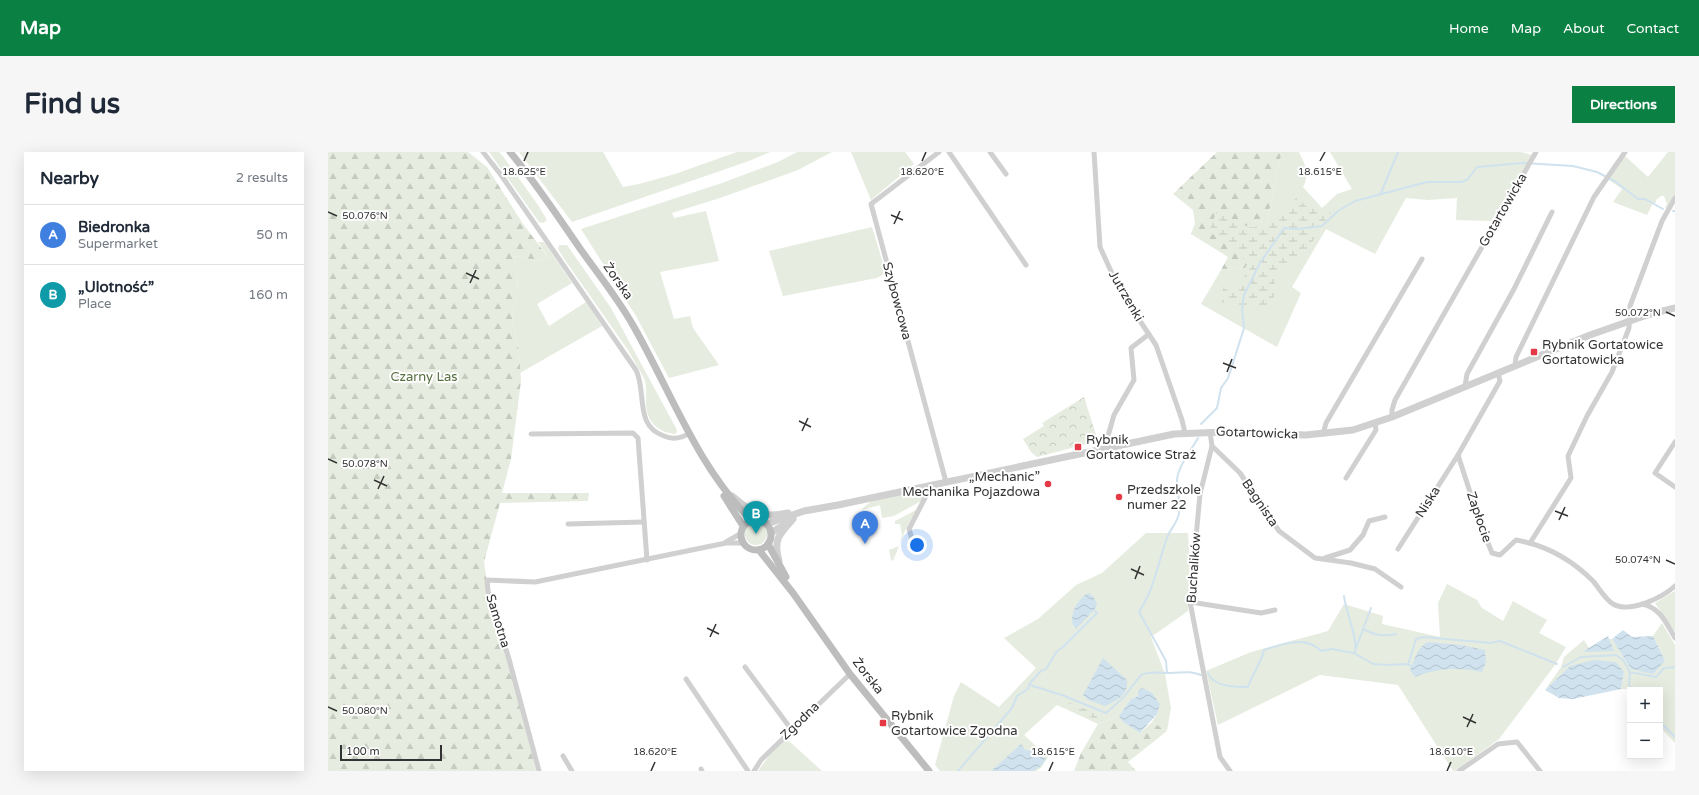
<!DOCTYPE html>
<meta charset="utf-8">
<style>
:root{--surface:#fff;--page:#f6f6f7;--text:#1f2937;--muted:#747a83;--line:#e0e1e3;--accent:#0b8043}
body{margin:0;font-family:"Varela Round",sans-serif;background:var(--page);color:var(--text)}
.controls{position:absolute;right:12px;bottom:12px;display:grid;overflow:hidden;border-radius:0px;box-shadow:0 4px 16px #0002}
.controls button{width:36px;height:36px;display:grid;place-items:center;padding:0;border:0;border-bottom:1px solid var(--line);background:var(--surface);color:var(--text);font:20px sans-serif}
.scale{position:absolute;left:12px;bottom:10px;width:102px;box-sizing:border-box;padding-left:4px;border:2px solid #333;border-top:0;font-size:11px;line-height:14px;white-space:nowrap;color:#333;-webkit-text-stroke:3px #fff;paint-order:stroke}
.you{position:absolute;left:589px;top:393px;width:14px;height:14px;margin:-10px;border:3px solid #fff;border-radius:50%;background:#1a73e8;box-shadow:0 0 0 6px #1a73e833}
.badge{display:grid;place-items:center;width:26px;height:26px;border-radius:50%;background:var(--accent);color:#fff;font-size:13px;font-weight:700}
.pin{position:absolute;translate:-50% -33px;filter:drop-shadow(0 1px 2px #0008)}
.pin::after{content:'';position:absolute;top:21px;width:14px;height:12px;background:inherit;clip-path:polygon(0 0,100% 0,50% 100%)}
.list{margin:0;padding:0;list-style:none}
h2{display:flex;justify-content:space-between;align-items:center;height:52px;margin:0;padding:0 16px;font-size:17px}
h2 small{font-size:13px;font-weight:400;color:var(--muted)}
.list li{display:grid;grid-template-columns:26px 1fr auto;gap:12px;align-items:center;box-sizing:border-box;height:60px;padding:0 16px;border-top:1px solid var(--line)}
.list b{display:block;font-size:15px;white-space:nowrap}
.list p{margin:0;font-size:13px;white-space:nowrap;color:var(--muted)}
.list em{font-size:13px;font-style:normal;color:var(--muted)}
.map{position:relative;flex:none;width:1347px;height:619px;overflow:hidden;border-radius:0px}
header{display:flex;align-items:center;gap:24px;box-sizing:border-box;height:56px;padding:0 20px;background:var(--accent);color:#fff}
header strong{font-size:19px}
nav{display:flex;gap:22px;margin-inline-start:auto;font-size:14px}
.intro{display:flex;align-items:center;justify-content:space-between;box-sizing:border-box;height:96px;padding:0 24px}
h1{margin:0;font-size:28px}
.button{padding:10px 18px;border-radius:0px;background:var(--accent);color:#fff;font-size:14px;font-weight:700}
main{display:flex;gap:24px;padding:0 24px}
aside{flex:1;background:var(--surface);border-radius:0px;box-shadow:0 4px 16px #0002}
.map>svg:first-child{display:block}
</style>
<header>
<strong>Map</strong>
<nav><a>Home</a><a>Map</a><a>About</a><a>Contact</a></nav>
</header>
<div class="intro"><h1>Find us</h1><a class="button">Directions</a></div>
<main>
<aside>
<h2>Nearby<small>2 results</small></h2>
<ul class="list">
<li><span class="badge" style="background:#3f7fe0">A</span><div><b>Biedronka</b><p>Supermarket</p></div><em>50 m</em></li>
<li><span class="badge" style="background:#0f9aa8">B</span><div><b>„Ulotność”</b><p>Place</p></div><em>160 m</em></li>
</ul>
</aside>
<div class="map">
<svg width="1347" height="619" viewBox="0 0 1347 619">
<defs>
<pattern id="forest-firs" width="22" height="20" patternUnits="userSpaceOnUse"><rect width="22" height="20" fill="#e6ecdf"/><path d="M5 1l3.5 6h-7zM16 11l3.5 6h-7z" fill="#c6cbc0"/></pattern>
<pattern id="wetland-marsh" width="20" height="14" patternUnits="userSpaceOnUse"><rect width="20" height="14" fill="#e6ecdf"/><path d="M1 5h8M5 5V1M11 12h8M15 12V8" fill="none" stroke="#c6cbc0"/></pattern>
<pattern id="park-crowns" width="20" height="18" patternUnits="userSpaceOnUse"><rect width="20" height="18" fill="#e6ecdf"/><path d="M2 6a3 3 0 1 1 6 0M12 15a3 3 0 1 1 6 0" fill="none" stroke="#c6cbc0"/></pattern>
<pattern id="water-waves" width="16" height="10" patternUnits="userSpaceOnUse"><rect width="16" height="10" fill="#cfe2ee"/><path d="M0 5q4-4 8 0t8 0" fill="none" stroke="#b2c2cd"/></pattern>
</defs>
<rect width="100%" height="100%" fill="#fff"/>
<g fill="#e6ecdf">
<path d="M161,0H171L174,3L210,53L219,68L215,71L211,70Z"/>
<path d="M191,0H275L295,35L311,32L347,22L409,0H442L421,9L244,70Z"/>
<path d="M469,0H504L470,18L392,46L344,61L346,66L378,59L391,109L332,120L346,167L362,164L365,176L391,213L341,226L308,164L253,77L394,31L450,10Z"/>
<path d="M523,0H577L586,12L543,48Z"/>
<path d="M951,0H971C977,12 982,22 975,35L994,56L1009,42L1024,37L1002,0H1193L1204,3L1163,69L1128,68L1129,46L1100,48L1078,46L1047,102L998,77L964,135L973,141L949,195L873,152L893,118L917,116L939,69L953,3Z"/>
<path d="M1340,0H1347V43L1338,56L1337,55L1339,52L1336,44H1333L1328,48V51H1325L1319,63L1285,50L1294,37L1281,28L1286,18L1297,4L1320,25Z"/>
<path d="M544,75L558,121L549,126L455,144L441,99Z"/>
<path d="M210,90H216L244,131L209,152L221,174L258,150L274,174L192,221L191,200L184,166L189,144L190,119L186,104L199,106L210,110L220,105Z"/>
<path d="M231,93H239L283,156L349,278L348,282C330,281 318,269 318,251C318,242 319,234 316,226L300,198L239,111L230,97Z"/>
<path d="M595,339L597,340L593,349L566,364L554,366L552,353L534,358C543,343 578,341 595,339Z"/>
<path d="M590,357C579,369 572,393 565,409L563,408L561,398L571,394L574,383L572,372H567V369Z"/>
<circle cx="428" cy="382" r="11"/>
<path d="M818,381H860L862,412L860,459L823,485L837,522L843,556L839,579L824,570L829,562L810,544L803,547L791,564L770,572L729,553L696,583L720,605L713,616L708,619H612L607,613L626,544L633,530L671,555L708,516L676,486L710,467L748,433L774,421Z"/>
<path d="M1119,432L1149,448L1154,456L1175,469L1185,449L1219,468L1211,481L1238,495L1227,513L1171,587L1127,619H1125L1070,533L992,523L890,573L878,519L923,500L1000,479L1016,452L1055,464L1054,472L1112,485L1110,451Z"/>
<path d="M1347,439V480L1327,451Z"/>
<path d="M1334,471L1347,493V591L1332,575V538H1302V541L1298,537H1293L1296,520L1242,514L1217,538L1233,515L1236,505L1256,488L1261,496L1255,499H1285L1281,487H1284L1303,517L1337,509L1325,484Z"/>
<path d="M458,585L461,589L494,619H430L445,598Z"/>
</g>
<g fill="url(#forest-firs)">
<path d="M0,0H140L159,15L195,72L220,105L210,110L199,106L186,104L190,119L189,144L184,166L191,200L193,229L183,307L174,341H261L260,349L172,351L156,410L160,439L181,507L208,619H0Z"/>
<path d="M889,0H951L953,3L939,69L929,94L917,116L893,118L900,105L863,82L867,71L865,58L845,42Z"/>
<path d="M791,564L795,570L812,581L824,570L839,579L800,610L808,619H746L753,601L770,572Z"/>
</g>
<g fill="url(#wetland-marsh)">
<path d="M969,45L978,54L1004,58L983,92L968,111L957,112L945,124L949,139L939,157L891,150L896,134L908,135L924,114L881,79L889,58C897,63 917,76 926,75C943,74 958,56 969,45Z"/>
<path d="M734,548L778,565L776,568L773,569L757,563L754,559C746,559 738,556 731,552Z"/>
</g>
<path fill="url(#park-crowns)" d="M756,245L770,289L709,305L703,300L695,287L716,274L714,271Z"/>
<g fill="url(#water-waves)">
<path d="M760,441L765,444L769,452L766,458L748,477C738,466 749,448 760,441Z"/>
<path d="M1295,478L1304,485L1325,484L1337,509L1325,522L1303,517L1284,487Z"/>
<path d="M1280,484L1286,499L1254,500Z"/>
<path d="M1100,490L1132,493L1157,498L1158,510L1154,520C1131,515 1108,516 1087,525L1082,518C1087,507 1089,495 1100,490Z"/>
<path d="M775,506L799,528C800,543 790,548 777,554L760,548L755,543Z"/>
<path d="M1266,508L1288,510L1296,520L1293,537L1245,547L1231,546L1217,538L1242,514Z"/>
<path d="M815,536L824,541L832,552L829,562L812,581L795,570L791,564L803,547L810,544V538Z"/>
<path d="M693,592L697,598L706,599L718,607L714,613L706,619H663Z"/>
</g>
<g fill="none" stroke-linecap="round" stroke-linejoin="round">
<g stroke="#cfe2ee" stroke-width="2">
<path d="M1053,41L1070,0"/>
<path d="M1345,59H1347"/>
<path d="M873,272L889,256L893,236L900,226L905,211L916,176L914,157L916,143L932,111L956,76L969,77L994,74L1010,59L1027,49L1099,30H1134L1140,27L1149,15L1195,11L1245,14L1269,20L1288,30L1310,47H1317L1335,57"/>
<path d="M1016,444C1018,461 1030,486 1027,501"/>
<path d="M1035,477C1047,483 1055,485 1068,482"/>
<path d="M1028,496L1043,456"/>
<path d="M1080,513L1088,487L1095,485L1163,491L1172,489L1229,512"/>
<path d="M1235,515L1253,505L1288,503L1295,508L1302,520L1328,525L1336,516L1347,515"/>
<path d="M1302,520L1301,533L1305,538"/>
<path d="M839,521L838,509L811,460C826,438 830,411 839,386C842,377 850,370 851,361C853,350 849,340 849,330C848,317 864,297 870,286"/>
<path d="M880,521C885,535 907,535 920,535C924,522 934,510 936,498C954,492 978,483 993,499L1004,497L1026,501L1045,512L1059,513L1078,512L1084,514"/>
<path d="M702,533L734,543L778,561L795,546L813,523C823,519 832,521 842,521C854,521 861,518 873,523"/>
<path d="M1332,570L1347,585"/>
<path d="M630,619L684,556L689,544L700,537L702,531L713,519L718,517L729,499L734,496L769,461L766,458"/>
</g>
<g stroke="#d0d0d0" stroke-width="5">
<path d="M155,0L173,23L308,218C319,240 306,274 336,284C345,288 354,286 362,281"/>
<path d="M611,0L543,52L618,330"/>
<path d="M621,0L698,113"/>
<path d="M662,0L678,22"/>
<path d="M766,0L772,95L792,139L828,193L854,268L857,281"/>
<path d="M1187,213L1188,205L1266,45L1297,0"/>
<path d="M1137,234L1139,222L1186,137L1224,60"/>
<path d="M1064,265V258L1067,248L1208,0"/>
<path d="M882,280L884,294L872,342L862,450L892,605L902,619"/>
<path d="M203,282L305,281L310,286L319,408"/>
<path d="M995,282L998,271L1094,107"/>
<path d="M1347,290L1327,321L1347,335"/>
<path d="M884,294L912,321L951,379L987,406L1023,411L1047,417L1073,435"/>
<path d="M780,295V284L786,263L806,228L803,196L821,182"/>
<path d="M1130,303L1152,371L1164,401L1172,403L1188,388C1217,393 1244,408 1265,429C1271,436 1277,447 1285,452C1302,462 1335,445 1347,434"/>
<path d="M1018,326L1048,278L1047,271"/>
<path d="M240,372L316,370"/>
<path d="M584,387L581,377L599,342L600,334"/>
<path d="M398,390L412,382"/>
<path d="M1202,391L1243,326L1240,304L1259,264L1284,220L1301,176L1302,154L1334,69L1347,46"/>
<path d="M1070,397L1130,303L1172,229L1170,221"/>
<path d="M997,406L1022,398L1035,383L1041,369L1057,365"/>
<path d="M862,450L933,461L947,458"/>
<path d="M1314,452C1333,456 1338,471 1347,486"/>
<path d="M417,515L463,577"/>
<path d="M358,527L420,619"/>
<path d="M235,604L244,619"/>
<path d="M373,617L374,619"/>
<path d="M211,619L181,507L160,439L159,428L207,430L398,391H415"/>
<path d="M426,619L433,608L522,522"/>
<path d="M1131,619L1170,592L1189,590L1212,619"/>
</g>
<g stroke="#d0d0d0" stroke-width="7">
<path d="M404,344C416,354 427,364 444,363C449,363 455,362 460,361"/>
<path d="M439,372L476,359L510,353L846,282L895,280L978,283L1025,278L1064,265L1262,183L1319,163L1347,156"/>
<path d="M443,381L460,370"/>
<path d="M451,409C445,387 451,383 465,367"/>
</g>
<g stroke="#bdbdbd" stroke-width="7">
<path d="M182,0C208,31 230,65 253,98C271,123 291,148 306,175C343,240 369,314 423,368"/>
<path d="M396,344L415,374"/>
<circle cx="428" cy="383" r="15"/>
<path d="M440,392L458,425"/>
<path d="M431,398L465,441L522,522L601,619"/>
</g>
</g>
<path fill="none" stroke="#333" stroke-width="1.5" d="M196,9L200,0M594,9L598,0M992,9L997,0M0,60L9,64M563,63L575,68M566,72L572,59M138,121L151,127M142,131L148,118M1338,160L1347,164M895,211L908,216M899,220L904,207M471,269L483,275M474,279L480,266M0,307L9,311M46,328L59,334M50,337L56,324M1227,359L1240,364M1231,368L1237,355M1338,408L1347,412M803,417L816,423M807,427L812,414M379,476L391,482M382,485L388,472M0,555L9,559M1135,565L1148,571M1139,575L1145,562M323,619L327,610M721,619L725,610M1119,619L1123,610"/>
<g fill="#e63946" stroke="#fff" stroke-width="1.5">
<rect x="1202" y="196" width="8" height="8" rx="2"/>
<rect x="746" y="291" width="8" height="8" rx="2"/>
<circle cx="720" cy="332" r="4"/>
<circle cx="791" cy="345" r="4"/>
<rect x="551" y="567" width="8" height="8" rx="2"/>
</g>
<g text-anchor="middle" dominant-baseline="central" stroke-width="4" stroke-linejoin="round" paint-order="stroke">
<g font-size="13" fill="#333" stroke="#fff">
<text transform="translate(1175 58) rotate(-60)">Gotartowicka</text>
<text transform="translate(290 129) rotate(55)">Żorska</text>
<text transform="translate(798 144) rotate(60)">Jutrzenki</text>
<text transform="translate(569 149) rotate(75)">Szybowcowa</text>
<text transform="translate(929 281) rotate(2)">Gotartowicka</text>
<text transform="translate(1100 350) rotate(-58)">Niska</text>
<text transform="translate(932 351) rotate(56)">Bagnista</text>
<text transform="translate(1151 365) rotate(71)">Zapłocie</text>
<text transform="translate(866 416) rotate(-86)">Buchalików</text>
<text transform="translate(170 469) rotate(73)">Samotna</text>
<text transform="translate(540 524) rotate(52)">Żorska</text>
<text transform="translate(472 569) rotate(-44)">Zgodna</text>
</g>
<g font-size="13" fill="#333" stroke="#fff" text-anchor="start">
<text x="1214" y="193">Rybnik Gortatowice<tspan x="1214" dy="15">Gortatowicka</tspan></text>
<text x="758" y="288">Rybnik<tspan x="758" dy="15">Gortatowice Straż</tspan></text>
<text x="712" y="325" text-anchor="end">„Mechanic”<tspan x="712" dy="15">Mechanika Pojazdowa</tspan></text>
<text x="799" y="338">Przedszkole<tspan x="799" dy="15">numer 22</tspan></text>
<text x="563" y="564">Rybnik<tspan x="563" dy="15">Gotartowice Zgodna</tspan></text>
</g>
<g font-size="13" fill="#56703f" stroke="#fff">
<text x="96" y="225">Czarny Las</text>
</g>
</g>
<g font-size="10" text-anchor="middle" fill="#333" stroke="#fff" stroke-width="4" stroke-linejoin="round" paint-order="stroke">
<text x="196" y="23">18.625°E</text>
<text x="594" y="23">18.620°E</text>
<text x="992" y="23">18.615°E</text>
<text x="37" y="67">50.076°N</text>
<text x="1310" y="164">50.072°N</text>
<text x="37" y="315">50.078°N</text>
<text x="1310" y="411">50.074°N</text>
<text x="37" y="562">50.080°N</text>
<text x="327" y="603">18.620°E</text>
<text x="725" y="603">18.615°E</text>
<text x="1123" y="603">18.610°E</text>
</g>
</svg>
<div class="controls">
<button>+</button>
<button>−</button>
</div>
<div class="scale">100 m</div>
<div class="you"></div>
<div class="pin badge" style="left:537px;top:392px;background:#3f7fe0">A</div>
<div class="pin badge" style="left:428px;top:382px;background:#0f9aa8">B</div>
</div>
</main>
